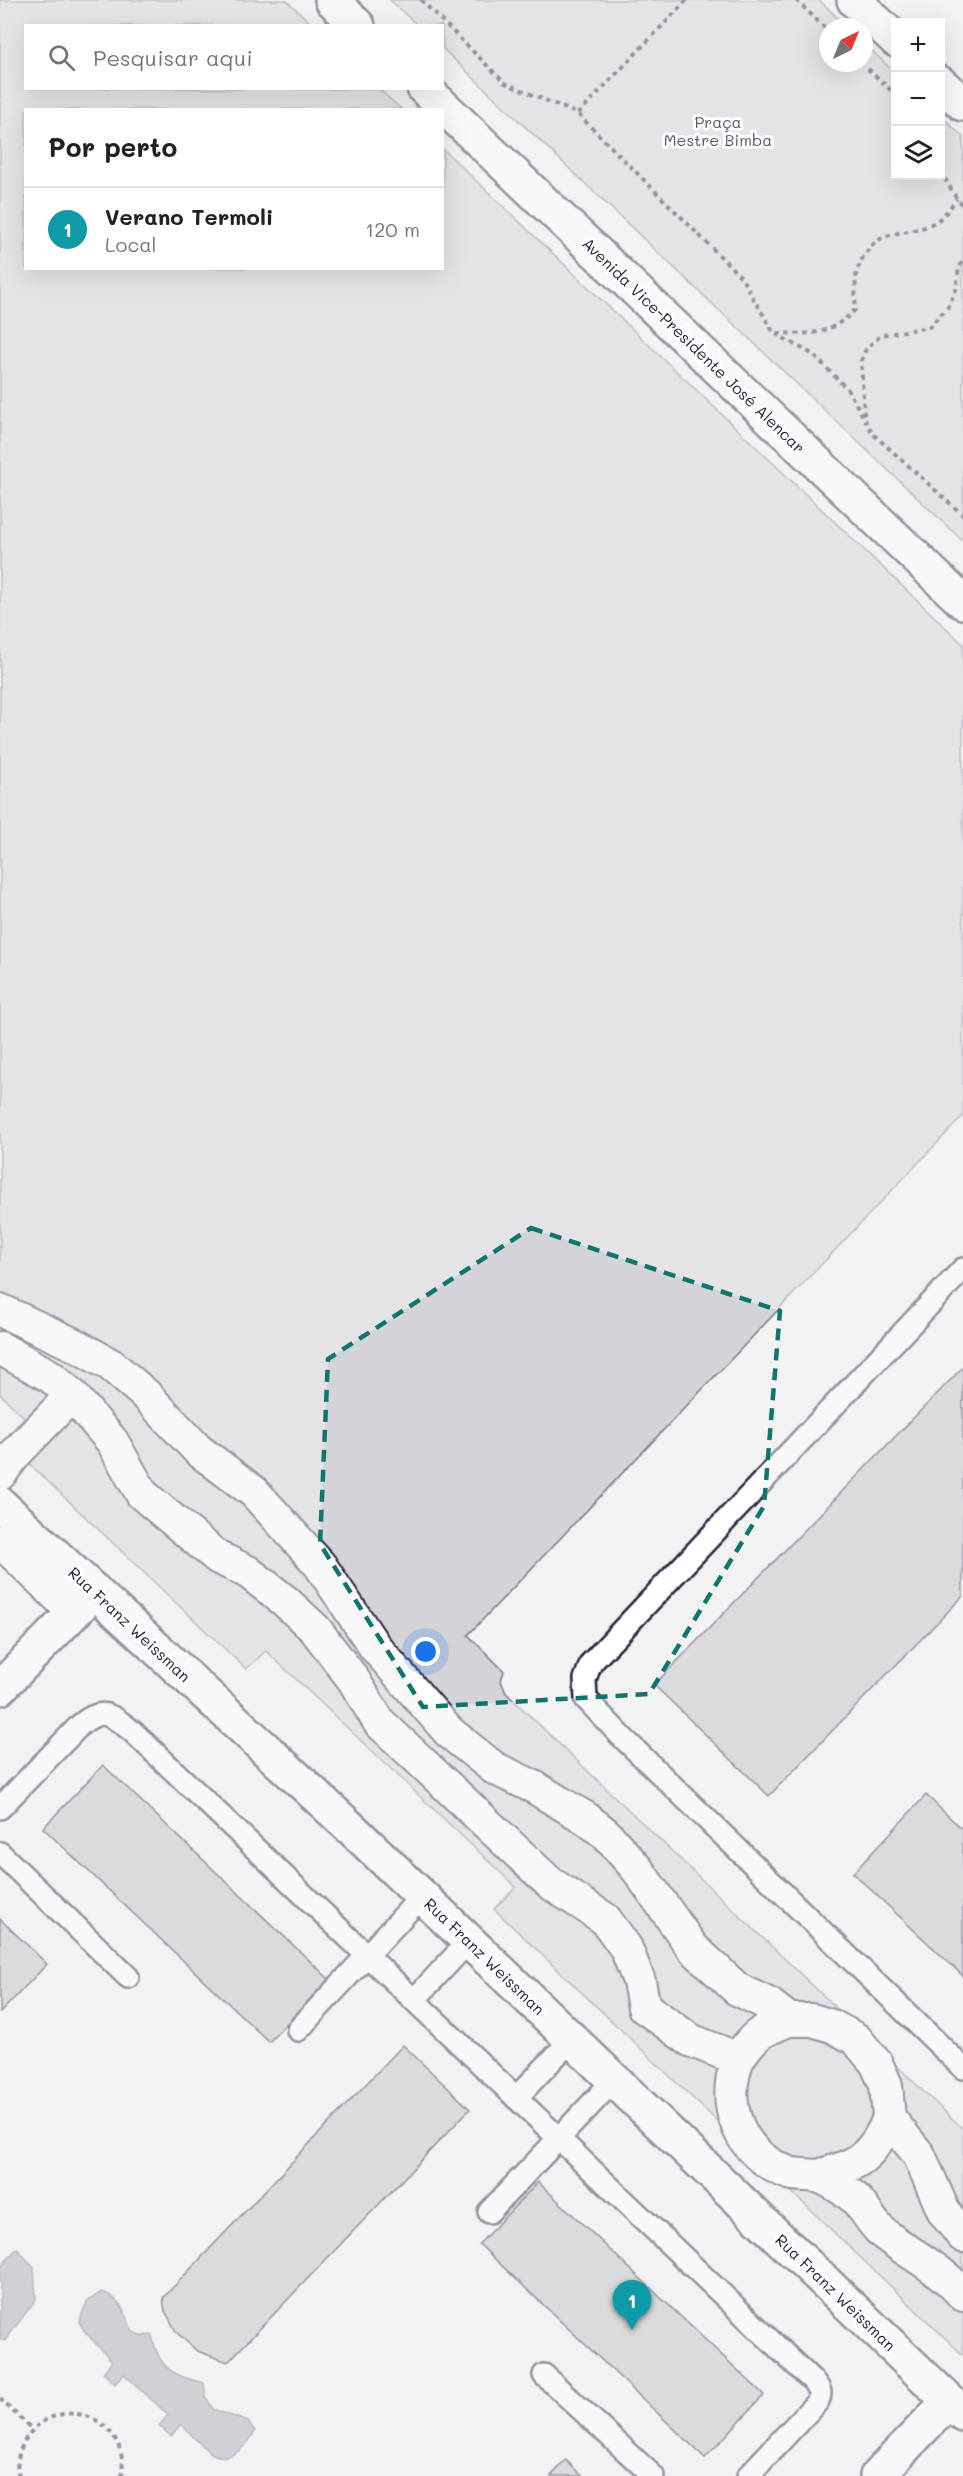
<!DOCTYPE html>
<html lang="pt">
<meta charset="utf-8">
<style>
:root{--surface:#fff;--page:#f6f6f6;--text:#202124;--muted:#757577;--line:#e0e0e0;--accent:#22223b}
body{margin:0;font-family:Mali,sans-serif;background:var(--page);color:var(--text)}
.controls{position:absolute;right:18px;top:18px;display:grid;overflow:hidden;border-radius:0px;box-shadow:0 6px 24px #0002}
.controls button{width:54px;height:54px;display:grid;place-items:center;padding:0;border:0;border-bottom:2px solid var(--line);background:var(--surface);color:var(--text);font:30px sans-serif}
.compass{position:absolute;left:819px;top:18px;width:54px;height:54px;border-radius:50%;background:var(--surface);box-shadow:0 6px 24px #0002;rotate:43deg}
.you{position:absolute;left:426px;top:1652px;width:21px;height:21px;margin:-15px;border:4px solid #fff;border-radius:50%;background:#1a73e8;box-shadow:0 0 0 9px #1a73e833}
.badge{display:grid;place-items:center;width:39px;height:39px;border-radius:50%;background:var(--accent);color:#fff;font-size:20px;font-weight:700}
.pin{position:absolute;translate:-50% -50px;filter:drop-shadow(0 2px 3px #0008)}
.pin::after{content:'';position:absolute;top:32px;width:21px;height:18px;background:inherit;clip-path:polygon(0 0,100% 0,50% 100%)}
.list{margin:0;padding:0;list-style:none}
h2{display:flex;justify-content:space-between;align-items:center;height:78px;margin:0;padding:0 24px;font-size:26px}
h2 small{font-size:20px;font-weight:400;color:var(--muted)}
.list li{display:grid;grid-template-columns:39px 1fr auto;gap:18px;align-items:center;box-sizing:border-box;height:84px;padding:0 24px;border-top:2px solid var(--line)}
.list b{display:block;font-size:22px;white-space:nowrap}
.list p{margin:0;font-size:20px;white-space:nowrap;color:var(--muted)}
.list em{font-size:20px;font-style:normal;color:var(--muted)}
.icon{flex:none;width:33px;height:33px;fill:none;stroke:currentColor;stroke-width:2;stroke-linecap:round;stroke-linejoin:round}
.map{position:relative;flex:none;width:963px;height:2476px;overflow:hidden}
.search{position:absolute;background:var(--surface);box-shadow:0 6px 24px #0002;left:24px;top:24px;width:420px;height:66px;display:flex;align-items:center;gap:15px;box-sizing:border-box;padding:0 21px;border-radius:0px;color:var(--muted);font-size:22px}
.panel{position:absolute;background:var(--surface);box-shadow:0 6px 24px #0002;left:24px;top:108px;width:420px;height:162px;border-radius:0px}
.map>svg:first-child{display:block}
</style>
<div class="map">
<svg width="963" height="2476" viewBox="0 0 963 2476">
<rect width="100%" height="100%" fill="#f2f2f3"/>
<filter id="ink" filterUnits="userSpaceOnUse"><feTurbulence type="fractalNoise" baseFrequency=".0167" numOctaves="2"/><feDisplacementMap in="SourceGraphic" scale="12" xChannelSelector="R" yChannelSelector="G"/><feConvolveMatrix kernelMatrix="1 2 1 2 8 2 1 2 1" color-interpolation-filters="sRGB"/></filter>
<g filter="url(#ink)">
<g fill="#d3d3d8" stroke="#7a7a8a" stroke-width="1.5">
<path d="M0,0H286L313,25L26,26V88L379,89L401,109L26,110V268H442L443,149L963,644V1116L468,1635L504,1671L501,1681L506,1693L963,2129V2355L494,1909L516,1887L266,1651L246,1669L4,1440L24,1417L0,1394Z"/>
<path d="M390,0H819L847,27H828V63H864V43L895,73L896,176H940L941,116L963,137V541L443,49L442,26L417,25Z"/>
</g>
<g fill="#a8a8b2" stroke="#727282" stroke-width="1.5">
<path d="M17,2248L34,2268L36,2299L5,2341L0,2340V2268Z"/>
<path d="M101,2292C122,2297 124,2314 133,2332L142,2336L152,2335C158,2369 174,2376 204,2383L206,2397L213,2409L248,2422L255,2431C248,2445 231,2463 213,2454C201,2447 191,2433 181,2424L171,2436L159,2426L168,2415L124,2374L115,2384L103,2373L112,2361L86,2333L79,2322L87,2302Z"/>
</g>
<g fill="#bebec6" stroke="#22223b" stroke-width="1.5">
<path d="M963,1367V1596L769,1796L654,1685Z"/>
<path d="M103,1765L329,1979L269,2042L43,1828Z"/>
<path d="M926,1795L963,1830V1976L853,1873Z"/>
<path d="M0,1919L47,1964L0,2013Z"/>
<path d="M403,2045L470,2109L228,2362L197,2351L177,2333L165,2311L163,2298Z"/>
<path d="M538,2182L764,2395L705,2458L479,2244Z"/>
<path d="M566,2460L582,2476H551Z"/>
</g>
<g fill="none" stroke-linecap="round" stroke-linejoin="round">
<defs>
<g id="service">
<path d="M963,1269L591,1663L585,1679L586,1699L621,1736L963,2068"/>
<path d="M0,1808L80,1725C103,1706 111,1715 132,1731L814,2382C820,2389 822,2393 818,2401L748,2476"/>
<path d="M0,1853L128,1977"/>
<path d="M414,2000L469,1941"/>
<path d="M298,2030L422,1896"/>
<path d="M516,2098L572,2039"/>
<path d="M489,2212L615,2079"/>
<path d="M544,2375L653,2476"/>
</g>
<g id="pedestrian">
<path d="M0,1310L77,1346L111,1365L146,1395L198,1450L254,1492L320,1565L375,1647L449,1732L494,1768L534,1787L587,1819L606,1834L637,1869L692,1947L737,1989L770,2005L789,2020H812L832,2026L856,2039L876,2063L886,2085L889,2118L919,2155L944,2212L963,2236"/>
<path d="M0,1348L50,1376L72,1395L112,1441L142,1494L217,1557L248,1572L285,1601L315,1629L353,1679L379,1722L550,1883L605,1919L626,1948L639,1981L644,2007L690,2040L738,2059C720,2107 740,2155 789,2173C797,2176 807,2174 816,2176C826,2178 839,2187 848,2193C863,2202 870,2223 884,2234C911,2255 941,2268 963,2295"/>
<path d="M0,1474L17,1452L72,1395"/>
<path d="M0,1541L74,1612"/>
<path d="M738,2059C755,2033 761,2031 789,2020"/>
<path d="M817,2176C857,2166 873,2157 889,2118"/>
</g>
<g id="minor">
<path d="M0,1688L95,1591"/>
<path d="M877,2476L949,2401"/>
</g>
<g id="tertiary">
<path d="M332,0L358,26"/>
<path d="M854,0L896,40"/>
<path d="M940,83L963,104"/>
<path d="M424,88L963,602"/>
<path d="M0,1504L352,1829L963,2414"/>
</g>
</defs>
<use href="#service" stroke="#22223b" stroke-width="26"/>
<use href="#pedestrian" stroke="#22223b" stroke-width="36"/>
<use href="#minor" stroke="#22223b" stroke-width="38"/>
<use href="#tertiary" stroke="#22223b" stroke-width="38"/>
<g stroke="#22223b" stroke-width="4" stroke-dasharray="4.5 4.5" stroke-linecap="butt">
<path d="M421,0L505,83L578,114L741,277L774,333L814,355L848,390L873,434L963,515"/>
<path d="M796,0L825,28"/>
<path d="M868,69L896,95"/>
<path d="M578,114L687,0"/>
<path d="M940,171L957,199L963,205"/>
<path d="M777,333C813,334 828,336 855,310C856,298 854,279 858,268C877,220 908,241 938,220C945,215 951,206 957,199"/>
<path d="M864,415L861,361L866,349L881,335L929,327L948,307L956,290L959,267L963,261"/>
<path d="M0,2399L32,2429"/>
<path d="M19,2476C15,2465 19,2450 25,2440C57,2390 130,2416 122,2476"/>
</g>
<use href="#service" stroke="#fff" stroke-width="21"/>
<use href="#pedestrian" stroke="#fff" stroke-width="32"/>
<use href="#minor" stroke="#fff" stroke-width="33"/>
<use href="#tertiary" stroke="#fff" stroke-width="33"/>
</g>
</g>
<path d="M0 0H963V2476H0ZM531,1228L780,1311L764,1506L649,1694L423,1707L320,1544L328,1359Z" fill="#f2f2f3" fill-opacity=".55" fill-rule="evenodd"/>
<path fill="none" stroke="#0f766e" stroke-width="4.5" stroke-dasharray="12 8" stroke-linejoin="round" d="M531,1228L780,1311L764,1506L649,1694L423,1707L320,1544L328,1359Z"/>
<g text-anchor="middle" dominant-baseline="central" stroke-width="6" stroke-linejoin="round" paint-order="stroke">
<g font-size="16" fill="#57576a" stroke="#fff">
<text x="718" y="121">Praça<tspan x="718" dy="18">Mestre Bimba</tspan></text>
</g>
<g font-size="16" fill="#22223b" stroke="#fff">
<text transform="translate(694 345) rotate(44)">Avenida Vice-Presidente José Alencar</text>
<text transform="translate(130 1624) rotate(43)">Rua Franz Weissman</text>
<text transform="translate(485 1956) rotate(44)">Rua Franz Weissman</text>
<text transform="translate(836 2292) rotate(44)">Rua Franz Weissman</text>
</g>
</g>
</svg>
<div class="controls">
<button>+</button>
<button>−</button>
<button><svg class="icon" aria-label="layers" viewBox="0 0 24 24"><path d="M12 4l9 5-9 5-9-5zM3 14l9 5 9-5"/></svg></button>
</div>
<svg class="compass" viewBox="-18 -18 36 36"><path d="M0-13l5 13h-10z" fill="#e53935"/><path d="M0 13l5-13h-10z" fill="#757577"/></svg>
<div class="you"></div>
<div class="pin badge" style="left:632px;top:2330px;background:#0f9aa8">1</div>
<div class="search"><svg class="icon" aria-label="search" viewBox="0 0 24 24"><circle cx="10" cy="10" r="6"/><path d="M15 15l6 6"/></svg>Pesquisar aqui</div>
<section class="panel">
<h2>Por perto<small></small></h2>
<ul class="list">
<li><span class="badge" style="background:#0f9aa8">1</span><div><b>Verano Termoli</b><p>Local</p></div><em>120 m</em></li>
</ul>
</section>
</div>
